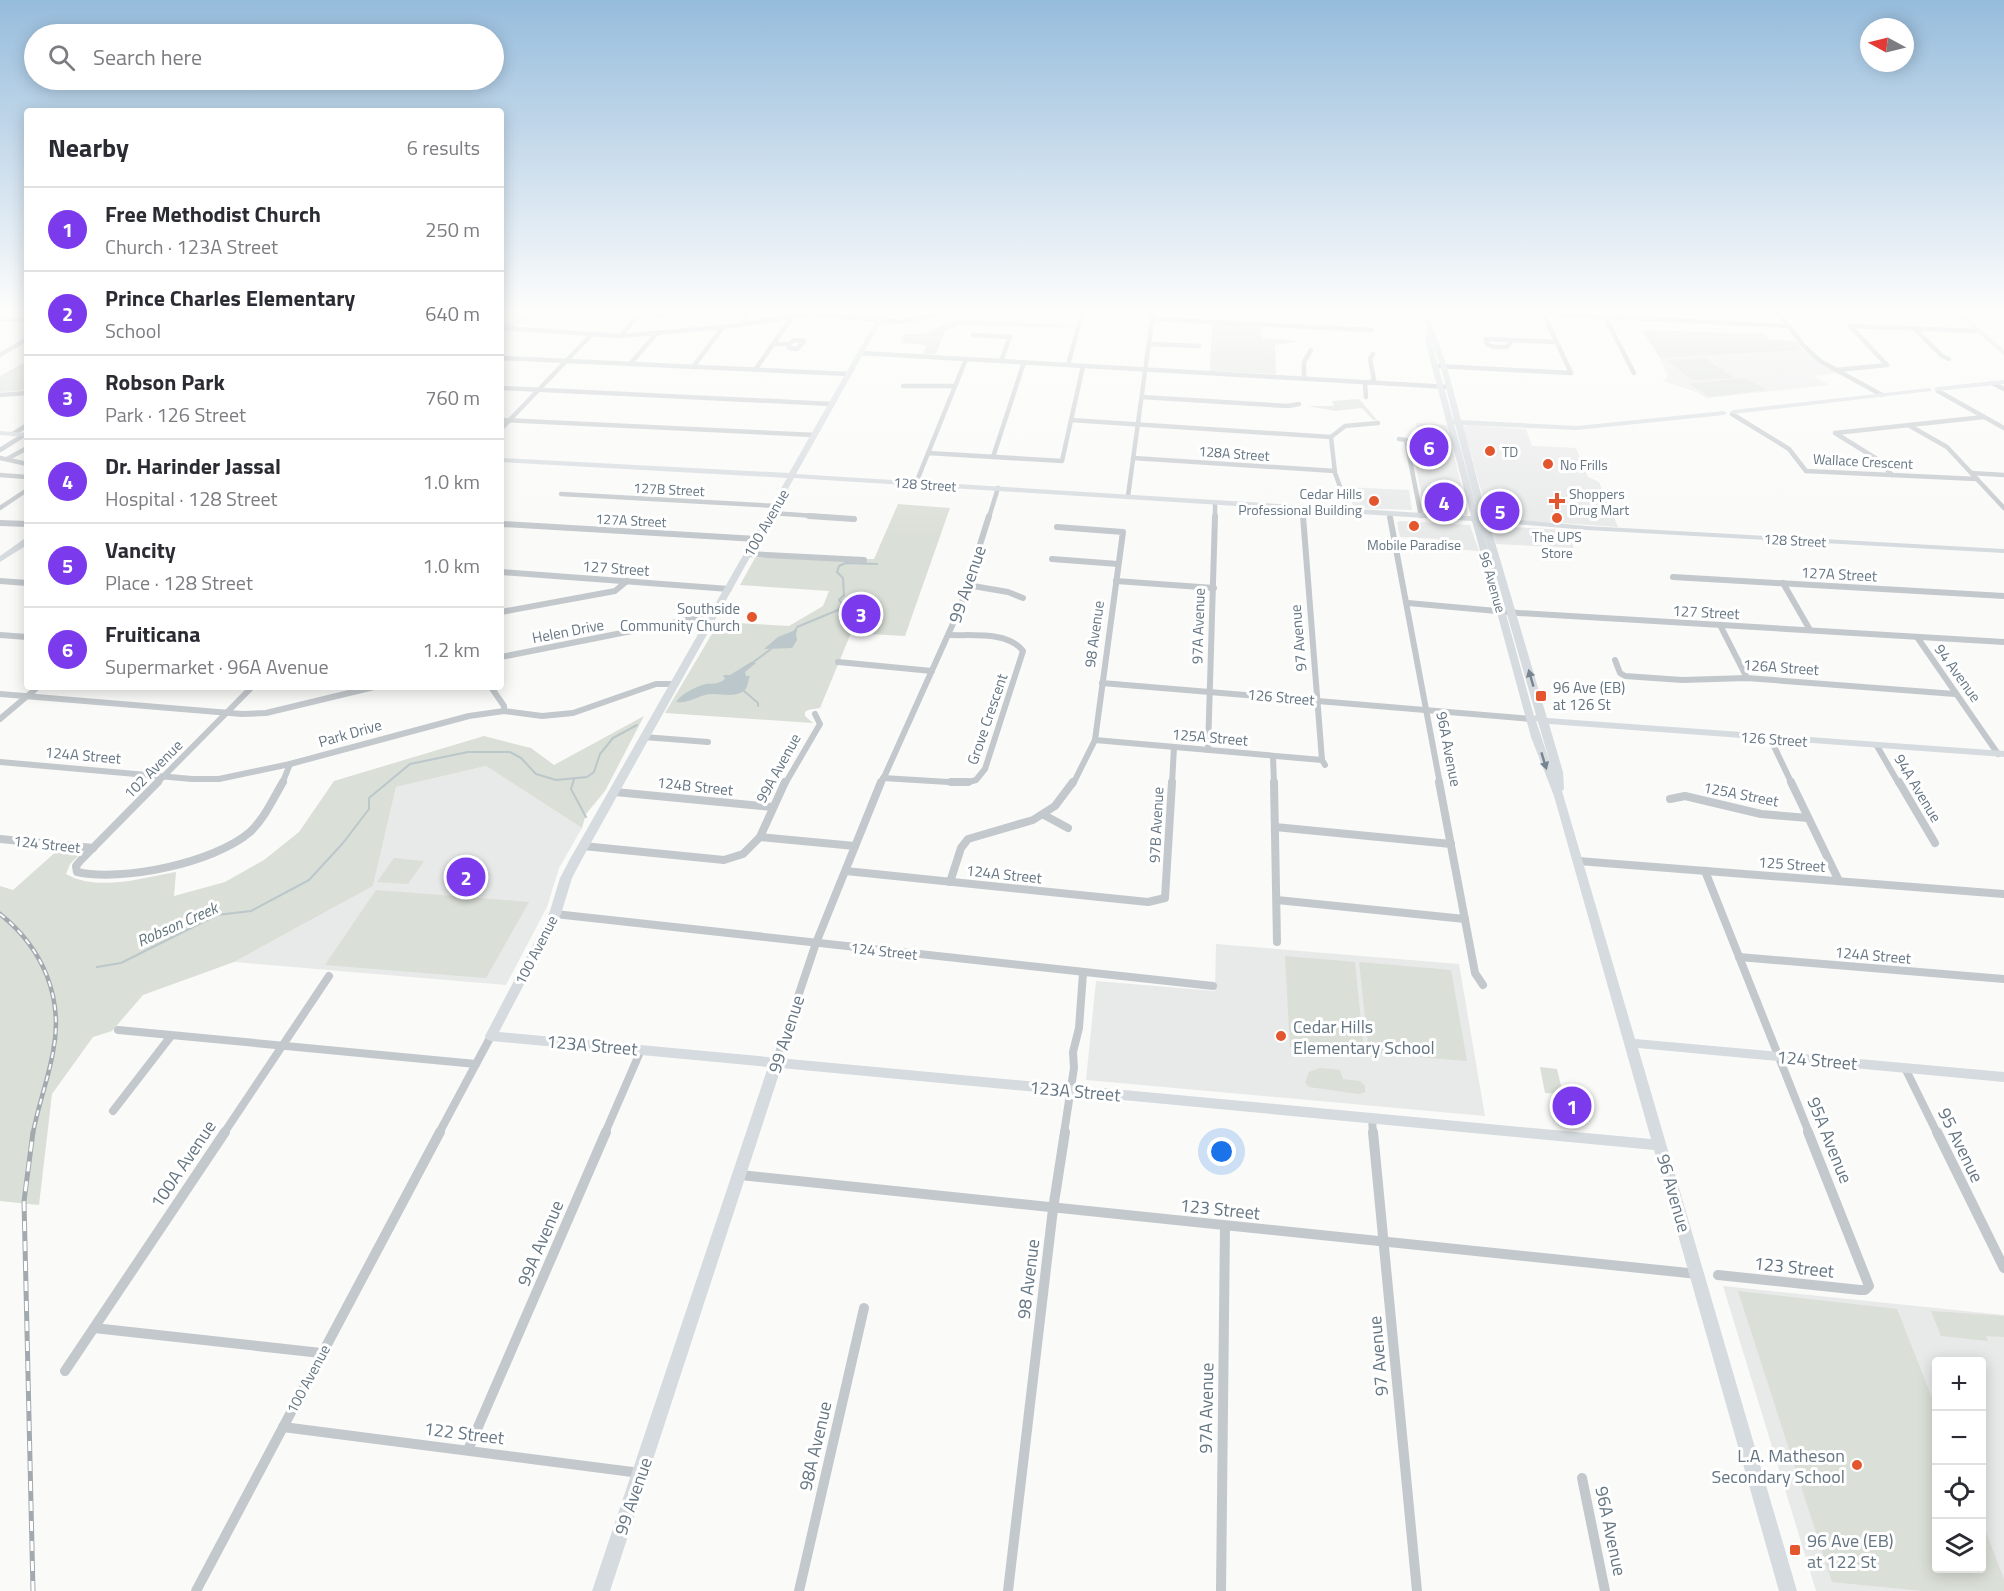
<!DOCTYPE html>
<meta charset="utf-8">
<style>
:root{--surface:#fff;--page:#f7f7f7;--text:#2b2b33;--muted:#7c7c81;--line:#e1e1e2;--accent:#7c3aed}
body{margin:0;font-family:"Titillium Web",sans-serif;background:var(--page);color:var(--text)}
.controls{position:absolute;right:18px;bottom:18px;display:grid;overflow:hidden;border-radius:6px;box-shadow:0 3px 15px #0003}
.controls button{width:54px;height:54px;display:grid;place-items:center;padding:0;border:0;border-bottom:2px solid var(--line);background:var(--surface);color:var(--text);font:30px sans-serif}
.compass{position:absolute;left:1860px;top:18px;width:54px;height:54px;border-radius:50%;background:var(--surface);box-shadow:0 3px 15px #0003;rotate:277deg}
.you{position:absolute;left:1222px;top:1152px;width:21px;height:21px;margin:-15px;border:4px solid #fff;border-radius:50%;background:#1a73e8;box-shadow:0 0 0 9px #1a73e833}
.badge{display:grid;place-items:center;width:39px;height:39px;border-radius:50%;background:var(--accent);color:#fff;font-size:20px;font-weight:700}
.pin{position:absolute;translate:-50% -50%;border:3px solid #fff;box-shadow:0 2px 6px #0006}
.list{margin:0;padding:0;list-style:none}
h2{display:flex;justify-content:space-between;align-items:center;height:78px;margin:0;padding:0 24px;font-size:26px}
h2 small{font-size:20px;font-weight:400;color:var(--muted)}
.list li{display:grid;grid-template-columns:39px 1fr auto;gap:18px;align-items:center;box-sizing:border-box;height:84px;padding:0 24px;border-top:2px solid var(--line)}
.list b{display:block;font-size:22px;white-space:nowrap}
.list p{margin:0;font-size:20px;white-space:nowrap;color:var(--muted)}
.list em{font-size:20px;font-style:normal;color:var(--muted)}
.icon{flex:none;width:33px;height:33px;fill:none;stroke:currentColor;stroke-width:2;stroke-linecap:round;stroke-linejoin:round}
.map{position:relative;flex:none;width:2004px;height:1591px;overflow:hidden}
.search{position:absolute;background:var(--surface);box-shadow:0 3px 15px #0003;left:24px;top:24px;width:480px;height:66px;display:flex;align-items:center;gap:15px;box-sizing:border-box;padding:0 21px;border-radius:33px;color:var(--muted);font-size:22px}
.panel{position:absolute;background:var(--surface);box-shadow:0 3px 15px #0003;left:24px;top:108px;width:480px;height:582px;border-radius:6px}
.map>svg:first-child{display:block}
</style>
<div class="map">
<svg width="2004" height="1591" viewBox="0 0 2004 1591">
<rect width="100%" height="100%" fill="#fafaf8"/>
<g fill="#e8e9e9" fill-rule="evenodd">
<path d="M1803,350L1818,362L1837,373L1814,376L1829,385L1706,398L1696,392L1663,381L1668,376L1660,358Z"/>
<path d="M1416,423L1447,425L1468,515L1428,513L1425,511L1411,443L1419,440Z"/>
<path d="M1469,425L1526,429L1532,446L1576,448L1588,477L1599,482L1618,527L1489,518L1463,427Z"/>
<path d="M1345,487L1409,490L1412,510L1356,508L1353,506L1350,494Z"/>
<path d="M1401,521L1470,525L1479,551L1439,548L1438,539L1400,537L1397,522Z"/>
<path d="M1495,526L1566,530L1574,548L1496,544L1491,528Z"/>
<path d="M486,766L582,828L559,868L547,907L506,985L234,962L373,886L396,787Z"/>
<path d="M1216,944L1459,964L1485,1116L1086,1080L1096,981L1215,991Z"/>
<path d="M1723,1286L2004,1315V1591H1816ZM1936,1362H1982V1568H1936Z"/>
</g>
<g fill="#dadfd7">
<path d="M967,320L1071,325V328L959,325L945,331L936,354H923L927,345L901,343L904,334H925L949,322Z"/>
<path d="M1212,323L1261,326L1262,338L1300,341L1275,345L1276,374L1210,371Z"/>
<path d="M1642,330L1765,334L1769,340L1796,341L1803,350L1660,358Z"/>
<path d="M1705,358L1734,378L1693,380L1666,360Z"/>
<path d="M27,361V390L0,392V376Z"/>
<path d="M1745,378L1767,390L1710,397L1689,384Z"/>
<path d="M1359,399L1377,420H1373L1362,408L1335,411L1308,406H1334L1332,401Z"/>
<path d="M898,504L950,508L905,636L851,633L820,708L808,710L805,712V716L813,723L665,713L719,622L789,626L823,606L829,591L740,585L755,558L874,559Z"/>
<path d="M644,716L605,791L586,814L582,828L486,766L396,787L373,886L234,962L143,995L112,1031L93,1037L52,1094L39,1205L0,1201V886L13,890L59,849L83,851L70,864L66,874C98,892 142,878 176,872L174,896L225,882L264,860L299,832L334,781L484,736L531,748L554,765Z"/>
<path d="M394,858L424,861L408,884L377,882Z"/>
<path d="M376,890L529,902L486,978L325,965Z"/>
<path d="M1285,956L1355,962L1364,1053L1290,1047Z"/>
<path d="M1359,962L1451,970L1467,1061L1369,1053Z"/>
<path d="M1540,1067L1557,1069L1563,1094L1545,1093Z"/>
<path d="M1320,1068L1340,1070L1343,1079L1360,1081L1365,1086V1092L1359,1094L1309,1087L1305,1083L1309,1072Z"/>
<path d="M1738,1291L1897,1309L1936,1408V1568H1982V1522L2004,1579V1591H1923L1832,1582Z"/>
<path d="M1931,1311L2004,1316V1337L1986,1336L1988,1341L1941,1336Z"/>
</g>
<g fill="#bbc7cb">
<path d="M798,626L796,634L797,640L792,648L764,649L778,637L793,631Z"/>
<path d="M751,662L756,663L745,672L746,676H750C747,682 749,688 742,692C733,697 723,694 713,694C700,694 689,704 676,702C681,694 697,686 706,684C713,683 717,685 725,679L723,675H730Z"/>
</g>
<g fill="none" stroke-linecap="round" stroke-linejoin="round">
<g stroke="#bbc7cb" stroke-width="2">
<path d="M842,611L838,610L842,604L839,600L844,595L843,578L837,572L839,566L846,563L877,564"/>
<path d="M797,627L838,610"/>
<path d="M752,663L771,649"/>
<path d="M744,691L758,703V706"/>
<path d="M574,779L571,789L586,817"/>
<path d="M97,967L121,963L217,915L251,911L309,880L343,843L369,809V798L410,764L468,752H510L521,758L536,774L556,780L587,777L594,772L600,754L613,738L637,725"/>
</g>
<g stroke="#c3c8cc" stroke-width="4.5">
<path d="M1522,313L1788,326"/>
<path d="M1778,313L1804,346L1820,361L1882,395"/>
<path d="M641,314L666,315"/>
<path d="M1490,314L1496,313"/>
<path d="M1605,317L1634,373"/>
<path d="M0,319L27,320"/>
<path d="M1152,319L1372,330"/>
<path d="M741,325L748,313"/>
<path d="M503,328L620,336L723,327L811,314L900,322L943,313"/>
<path d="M1914,328L1942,356L1949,359"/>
<path d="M973,335L1010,337L1001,361"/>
<path d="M620,336L641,313"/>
<path d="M1486,339L1512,340L1507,347H1494L1487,344Z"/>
<path d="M794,340L804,341L797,349L789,348V344Z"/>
<path d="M1512,340L1556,342"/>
<path d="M774,344H789"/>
<path d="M1149,344L1199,346"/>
<path d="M860,353L1449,387"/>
<path d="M0,355L27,339"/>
<path d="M501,358L849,374"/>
<path d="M630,364L657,333"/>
<path d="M1068,365L1082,313"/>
<path d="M1438,366L1571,373L1544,315"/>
<path d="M693,367L723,327"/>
<path d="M755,370L792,317"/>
<path d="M1837,370L1887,365L1850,326L1979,331"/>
<path d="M1304,378V362L1311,350"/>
<path d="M1992,383L2004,389"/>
<path d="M903,386H954"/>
<path d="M501,388L832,404"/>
<path d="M1938,391L2004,428"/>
<path d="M0,395L27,393"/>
<path d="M1142,397L1288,406L1299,404"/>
<path d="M1366,397L1365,384L1374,380L1370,359L1373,354"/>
<path d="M1732,414L1789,449L1806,471L1977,479"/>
<path d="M501,420L815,435"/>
<path d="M1071,420L1331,437L1345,426L1378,423"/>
<path d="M1910,426L1947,447L2004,508"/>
<path d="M501,429L591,335"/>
<path d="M13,434L27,425"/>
<path d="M1331,437L1335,473L1345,500L1346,512"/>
<path d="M1399,439L1406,440L1421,516"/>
<path d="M0,450L24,435"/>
<path d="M928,453L1062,461L1083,366"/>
<path d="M993,457L1024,362"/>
<path d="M0,458L27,464"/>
<path d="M1133,458L1335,471"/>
<path d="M7,459L27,448"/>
<path d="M1971,473L2004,475"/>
<path d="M0,475L27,477"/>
<path d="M1892,475L1877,459L1835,433L1984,417"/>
<path d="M916,483L966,359"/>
<path d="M561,494L776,506"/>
<path d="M1128,496L1153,313"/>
<path d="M0,508L27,490"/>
<path d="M1302,509L1303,517"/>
<path d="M771,513L829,517"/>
<path d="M989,517L998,488"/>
<path d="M1215,517V503"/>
</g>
<g stroke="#c3c8cc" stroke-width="6">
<path d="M809,516L854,519"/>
<path d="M1303,516L1322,760L1325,765"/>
<path d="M1390,517L1440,784"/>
<path d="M0,523L27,524"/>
<path d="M501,526L503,524L757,539"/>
<path d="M1057,527L1123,532L1095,740L1073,784"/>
<path d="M748,554L864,560"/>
<path d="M1052,559L1118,564"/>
<path d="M501,572L729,589"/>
<path d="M1673,577L2004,596"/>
<path d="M0,581L27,583"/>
<path d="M1116,581L1214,588"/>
<path d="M1783,583L1810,630"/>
<path d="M967,585L1008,592L1023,598"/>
<path d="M1408,603L1519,613L2004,642"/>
<path d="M501,612L615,591L627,581"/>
<path d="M1720,625L1747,678"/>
<path d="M0,635L27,637"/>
<path d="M1917,637L1998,754"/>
<path d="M501,657L697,618L711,619"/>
<path d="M1615,660L1620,673L1625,676L1682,680L1747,678L1955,694"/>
<path d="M838,662L932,671"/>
<path d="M1102,683L1531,719"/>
<path d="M491,687L504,706V711"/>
<path d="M0,694L242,714L266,713L374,687"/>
<path d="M0,719L38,687"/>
<path d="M644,737L708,742"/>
<path d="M1770,738L1792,784"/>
<path d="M1095,740L1322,760"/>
<path d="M1877,746L1899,784"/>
<path d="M1208,750L1215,516"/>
<path d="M1273,756L1274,784"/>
<path d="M0,762L192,779H219L290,764"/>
<path d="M883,778L965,783L976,780L985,769L1023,651C1008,631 972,636 949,635"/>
<path d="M156,784L252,687"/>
<path d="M282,784L290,764L469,716L504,711L542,716L573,713L656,684H673"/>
<path d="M785,784L820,724L815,714"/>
<path d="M881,784L960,608L989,516"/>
<path d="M1172,784L1174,747"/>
</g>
<g stroke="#c3c8cc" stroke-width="8">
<path d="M158,782L80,861L76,866L77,872C122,882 214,863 250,832C264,819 273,799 283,782"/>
<path d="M951,782H968"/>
<path d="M1274,782L1277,942"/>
<path d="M1439,782L1475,973L1483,985"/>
<path d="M1791,782L1839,881"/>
<path d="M1899,782L1935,843"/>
<path d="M615,792L772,807"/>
<path d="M1670,799L1685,796L1761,814L1808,818"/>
<path d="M1044,815L1068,828"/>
<path d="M1275,827L1451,844"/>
<path d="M760,837L785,782"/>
<path d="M0,839L93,848"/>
<path d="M583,846L724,860L743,854L760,837L855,846"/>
<path d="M1578,861L2004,894"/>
<path d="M846,871L1148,902L1165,898L1172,782"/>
<path d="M1705,871L1809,1133"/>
<path d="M950,882L961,848L968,839L1033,820L1055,806L1073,782"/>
<path d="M1277,900L1465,919"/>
<path d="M555,914L1213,986"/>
<path d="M1739,957L2004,979"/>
<path d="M118,1030L476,1064"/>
<path d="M776,1062L816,943L881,782"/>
<path d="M1905,1068L1937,1133"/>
<path d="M113,1111L171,1036"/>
<path d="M1372,1119L1373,1133"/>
<path d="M224,1133L329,976"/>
<path d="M439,1133L491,1036"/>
<path d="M605,1133L641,1050"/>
<path d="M1064,1133L1074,1068L1073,1052L1079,1028L1083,973"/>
</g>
<g stroke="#c3c8cc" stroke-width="10">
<path d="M1373,1132L1417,1591"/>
<path d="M1937,1132L2004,1268"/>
<path d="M740,1175L1698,1274"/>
<path d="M1718,1275L1860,1290H1865L1869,1286L1808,1132"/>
<path d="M94,1328L321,1353"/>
<path d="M65,1371L225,1132"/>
<path d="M283,1427L640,1473"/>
<path d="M468,1450L606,1132"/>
<path d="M1582,1478L1605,1591"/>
<path d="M196,1591L440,1132"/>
<path d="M799,1591L864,1308"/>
<path d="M1008,1591L1053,1209L1065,1132"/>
<path d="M1221,1591L1225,1226"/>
</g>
<g fill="#d6dbdf" fill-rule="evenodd">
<path d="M538,313H548L501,330V326Z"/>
<path d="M880,313H886L796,474L1471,516L1425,340L1428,331L1422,313H1428L1447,367L1461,420L1577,426L1724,411L1727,413L1724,415L1577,430L1463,425L1487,517L1587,526L2004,549V553L1587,530L1489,522L1547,718L2004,751V757L1549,724L1563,772L1564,789L1562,791L1635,1039L2004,1072V1082L1638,1048L1797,1591H1779L1654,1150L781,1068L610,1591H592L768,1067L491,1041L486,1039L485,1036L549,914L560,878L570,859L787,478L501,462V458L789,473ZM1431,340L1441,367L1454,420H1453ZM1454,424H1455L1479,517ZM794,478L1472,521L1531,737L1554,796L1651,1139L499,1032L561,914L572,878L582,859ZM1482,527L1536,715L1534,716ZM1536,721L1538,722L1551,766Z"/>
<path d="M1955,313H1962L2004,350V355Z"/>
<path d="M2004,380V384L1937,391L1934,389L1937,387Z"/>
<path d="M1929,388L1932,390L1931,391L1733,414L1730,412L1733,410Z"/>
<path d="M0,431L27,433V437L0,435Z"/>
<path d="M24,539H27V545L0,562V556Z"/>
</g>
<defs>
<path id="rail-far1" d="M0,914C43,948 64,998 53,1052C48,1080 38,1106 33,1133"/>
<path id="rail" d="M33,1591L24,1201L33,1132"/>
</defs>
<use href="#rail-far1" stroke="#a2aab0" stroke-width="4.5"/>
<use href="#rail" stroke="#a2aab0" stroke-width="5"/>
<use href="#rail-far1" stroke="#fff" stroke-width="2" stroke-dasharray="6" stroke-linecap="butt"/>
<use href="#rail" stroke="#fff" stroke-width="3" stroke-dasharray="10" stroke-linecap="butt"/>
</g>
<defs><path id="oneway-solid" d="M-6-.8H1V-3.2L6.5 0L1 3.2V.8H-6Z" transform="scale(1.5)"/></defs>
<g fill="#768591">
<use href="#oneway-solid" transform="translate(1531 678) rotate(-106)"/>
<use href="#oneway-solid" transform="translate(1544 761) rotate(73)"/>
</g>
<linearGradient id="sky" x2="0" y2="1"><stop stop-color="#96bcdc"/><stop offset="0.58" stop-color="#fdfdfc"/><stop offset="1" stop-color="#fdfdfc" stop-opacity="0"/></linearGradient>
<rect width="2004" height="536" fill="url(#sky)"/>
<g fill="#e4572e" stroke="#fff" stroke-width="2">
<circle cx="1490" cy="451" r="6"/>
<circle cx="1548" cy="464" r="6"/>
<circle cx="1374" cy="501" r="6"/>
<path d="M1554 492h6v6h6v6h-6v6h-6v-6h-6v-6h6z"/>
<circle cx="1557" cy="518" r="6"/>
<circle cx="1414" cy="526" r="6"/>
<circle cx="752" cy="617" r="6"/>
<rect x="1535" y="690" width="12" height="12" rx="3"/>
<circle cx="1281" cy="1036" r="6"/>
<circle cx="1857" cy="1465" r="6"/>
<rect x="1789" y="1544" width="12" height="12" rx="3"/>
</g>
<g text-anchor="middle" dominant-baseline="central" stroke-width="6" stroke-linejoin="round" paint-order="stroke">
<g font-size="14" fill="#657683" stroke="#fff" text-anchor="start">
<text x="1502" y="451">TD</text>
<text x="1560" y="464">No Frills</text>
<text x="1362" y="493" text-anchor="end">Cedar Hills<tspan x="1362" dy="16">Professional Building</tspan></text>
<text x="1569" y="493">Shoppers<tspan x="1569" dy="16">Drug Mart</tspan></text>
<text x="1557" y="536" text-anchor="middle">The UPS<tspan x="1557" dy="16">Store</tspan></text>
<text x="1414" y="544" text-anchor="middle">Mobile Paradise</text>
</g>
<g font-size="14" fill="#657683" stroke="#fff">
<text transform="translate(1234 453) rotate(4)">128A Street</text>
<text transform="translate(1863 461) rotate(3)">Wallace Crescent</text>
<text transform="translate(925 484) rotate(4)">128 Street</text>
<text transform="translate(669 489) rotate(3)">127B Street</text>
<text transform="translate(631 520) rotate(3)">127A Street</text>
<text transform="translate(1795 540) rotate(3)">128 Street</text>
<text transform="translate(1493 582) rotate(74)">96 Avenue</text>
</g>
<g font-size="15" fill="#657683" stroke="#fff">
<text transform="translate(766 523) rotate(-60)">100 Avenue</text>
<text transform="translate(616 568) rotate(4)">127 Street</text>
<text transform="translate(1839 574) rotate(3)">127A Street</text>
<text transform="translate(1706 612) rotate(3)">127 Street</text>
<text transform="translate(1198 626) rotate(-88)">97A Avenue</text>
<text transform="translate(568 631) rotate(-11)">Helen Drive</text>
<text transform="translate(1094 634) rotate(-82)">98 Avenue</text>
<text transform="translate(1298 638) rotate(-95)">97 Avenue</text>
<text transform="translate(1781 667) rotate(4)">126A Street</text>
<text transform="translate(1958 673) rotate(54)">94 Avenue</text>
<text transform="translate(1281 697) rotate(5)">126 Street</text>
<text transform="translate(987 719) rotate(-71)">Grove Crescent</text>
<text transform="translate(350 733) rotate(-16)">Park Drive</text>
<text transform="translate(1210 737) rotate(5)">125A Street</text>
<text transform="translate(1774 739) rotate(4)">126 Street</text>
<text transform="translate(1449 749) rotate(79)">96A Avenue</text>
<text transform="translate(83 755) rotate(5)">124A Street</text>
<text transform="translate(778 768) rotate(-61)">99A Avenue</text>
<text transform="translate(153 769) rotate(-45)">102 Avenue</text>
<text transform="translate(695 786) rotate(6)">124B Street</text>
<text transform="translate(1918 788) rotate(59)">94A Avenue</text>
<text transform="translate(1741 794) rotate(11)">125A Street</text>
<text transform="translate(1156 825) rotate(-87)">97B Avenue</text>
<text transform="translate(47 844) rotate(6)">124 Street</text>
<text transform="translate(1792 864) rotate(4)">125 Street</text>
<text transform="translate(1004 874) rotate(6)">124A Street</text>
<text transform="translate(536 950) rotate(-63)">100 Avenue</text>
<text transform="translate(884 951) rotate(6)">124 Street</text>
<text transform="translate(1873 955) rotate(5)">124A Street</text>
<text transform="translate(308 1379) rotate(-62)">100 Avenue</text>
</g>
<g font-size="15" fill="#657683" stroke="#fff" text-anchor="end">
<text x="740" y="608">Southside<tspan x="740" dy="17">Community Church</tspan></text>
<text x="1553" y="687" text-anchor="start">96 Ave (EB)<tspan x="1553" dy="17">at 126 St</tspan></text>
</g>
<g font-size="16" font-style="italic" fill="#60757c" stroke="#fff">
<text transform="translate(177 924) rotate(-24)">Robson Creek</text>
</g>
<g font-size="18" fill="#657683" stroke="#fff">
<text transform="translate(967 584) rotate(-71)">99 Avenue</text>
<text transform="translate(786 1034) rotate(-72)">99 Avenue</text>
<text transform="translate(592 1045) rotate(5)">123A Street</text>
<text transform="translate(1817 1060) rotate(5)">124 Street</text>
<text transform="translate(1075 1091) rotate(5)">123A Street</text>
<text transform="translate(1830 1140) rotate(68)">95A Avenue</text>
<text transform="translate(1961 1145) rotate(64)">95 Avenue</text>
<text transform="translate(183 1164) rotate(-56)">100A Avenue</text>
<text transform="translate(1674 1193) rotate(74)">96 Avenue</text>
<text transform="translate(1220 1209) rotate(6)">123 Street</text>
<text transform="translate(540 1243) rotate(-67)">99A Avenue</text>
<text transform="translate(1794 1267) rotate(6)">123 Street</text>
<text transform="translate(1028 1279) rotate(-83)">98 Avenue</text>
<text transform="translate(1378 1356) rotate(-95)">97 Avenue</text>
<text transform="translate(1206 1408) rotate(-89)">97A Avenue</text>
<text transform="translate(464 1433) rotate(7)">122 Street</text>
<text transform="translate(815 1446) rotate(-77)">98A Avenue</text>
<text transform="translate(633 1496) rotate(-71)">99 Avenue</text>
<text transform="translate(1611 1531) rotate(78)">96A Avenue</text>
</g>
<g font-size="18" fill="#657683" stroke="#fff" text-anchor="start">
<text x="1293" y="1026">Cedar Hills<tspan x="1293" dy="21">Elementary School</tspan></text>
<text x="1845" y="1455" text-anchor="end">L.A. Matheson<tspan x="1845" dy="21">Secondary School</tspan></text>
<text x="1807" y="1540">96 Ave (EB)<tspan x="1807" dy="21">at 122 St</tspan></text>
</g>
</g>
</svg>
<div class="controls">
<button>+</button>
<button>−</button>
<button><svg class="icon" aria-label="locate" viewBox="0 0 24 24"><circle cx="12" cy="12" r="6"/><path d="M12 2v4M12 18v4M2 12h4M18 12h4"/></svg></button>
<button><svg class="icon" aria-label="layers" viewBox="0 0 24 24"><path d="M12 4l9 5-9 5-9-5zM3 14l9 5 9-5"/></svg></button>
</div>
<svg class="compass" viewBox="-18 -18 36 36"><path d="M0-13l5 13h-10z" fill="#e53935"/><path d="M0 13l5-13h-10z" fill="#7c7c81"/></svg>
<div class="you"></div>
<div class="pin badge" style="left:1572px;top:1106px">1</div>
<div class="pin badge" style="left:466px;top:877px">2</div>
<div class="pin badge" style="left:861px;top:614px">3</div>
<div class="pin badge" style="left:1444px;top:502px">4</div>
<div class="pin badge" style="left:1500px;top:511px">5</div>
<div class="pin badge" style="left:1429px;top:447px">6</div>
<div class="search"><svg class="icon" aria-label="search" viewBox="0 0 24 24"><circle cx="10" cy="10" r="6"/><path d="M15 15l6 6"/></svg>Search here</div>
<section class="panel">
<h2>Nearby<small>6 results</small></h2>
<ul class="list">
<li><span class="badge">1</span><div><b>Free Methodist Church</b><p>Church · 123A Street</p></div><em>250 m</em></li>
<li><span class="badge">2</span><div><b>Prince Charles Elementary</b><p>School</p></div><em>640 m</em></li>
<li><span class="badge">3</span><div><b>Robson Park</b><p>Park · 126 Street</p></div><em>760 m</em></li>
<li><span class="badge">4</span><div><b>Dr. Harinder Jassal</b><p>Hospital · 128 Street</p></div><em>1.0 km</em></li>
<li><span class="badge">5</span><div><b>Vancity</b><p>Place · 128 Street</p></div><em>1.0 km</em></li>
<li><span class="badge">6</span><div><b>Fruiticana</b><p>Supermarket · 96A Avenue</p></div><em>1.2 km</em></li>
</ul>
</section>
</div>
